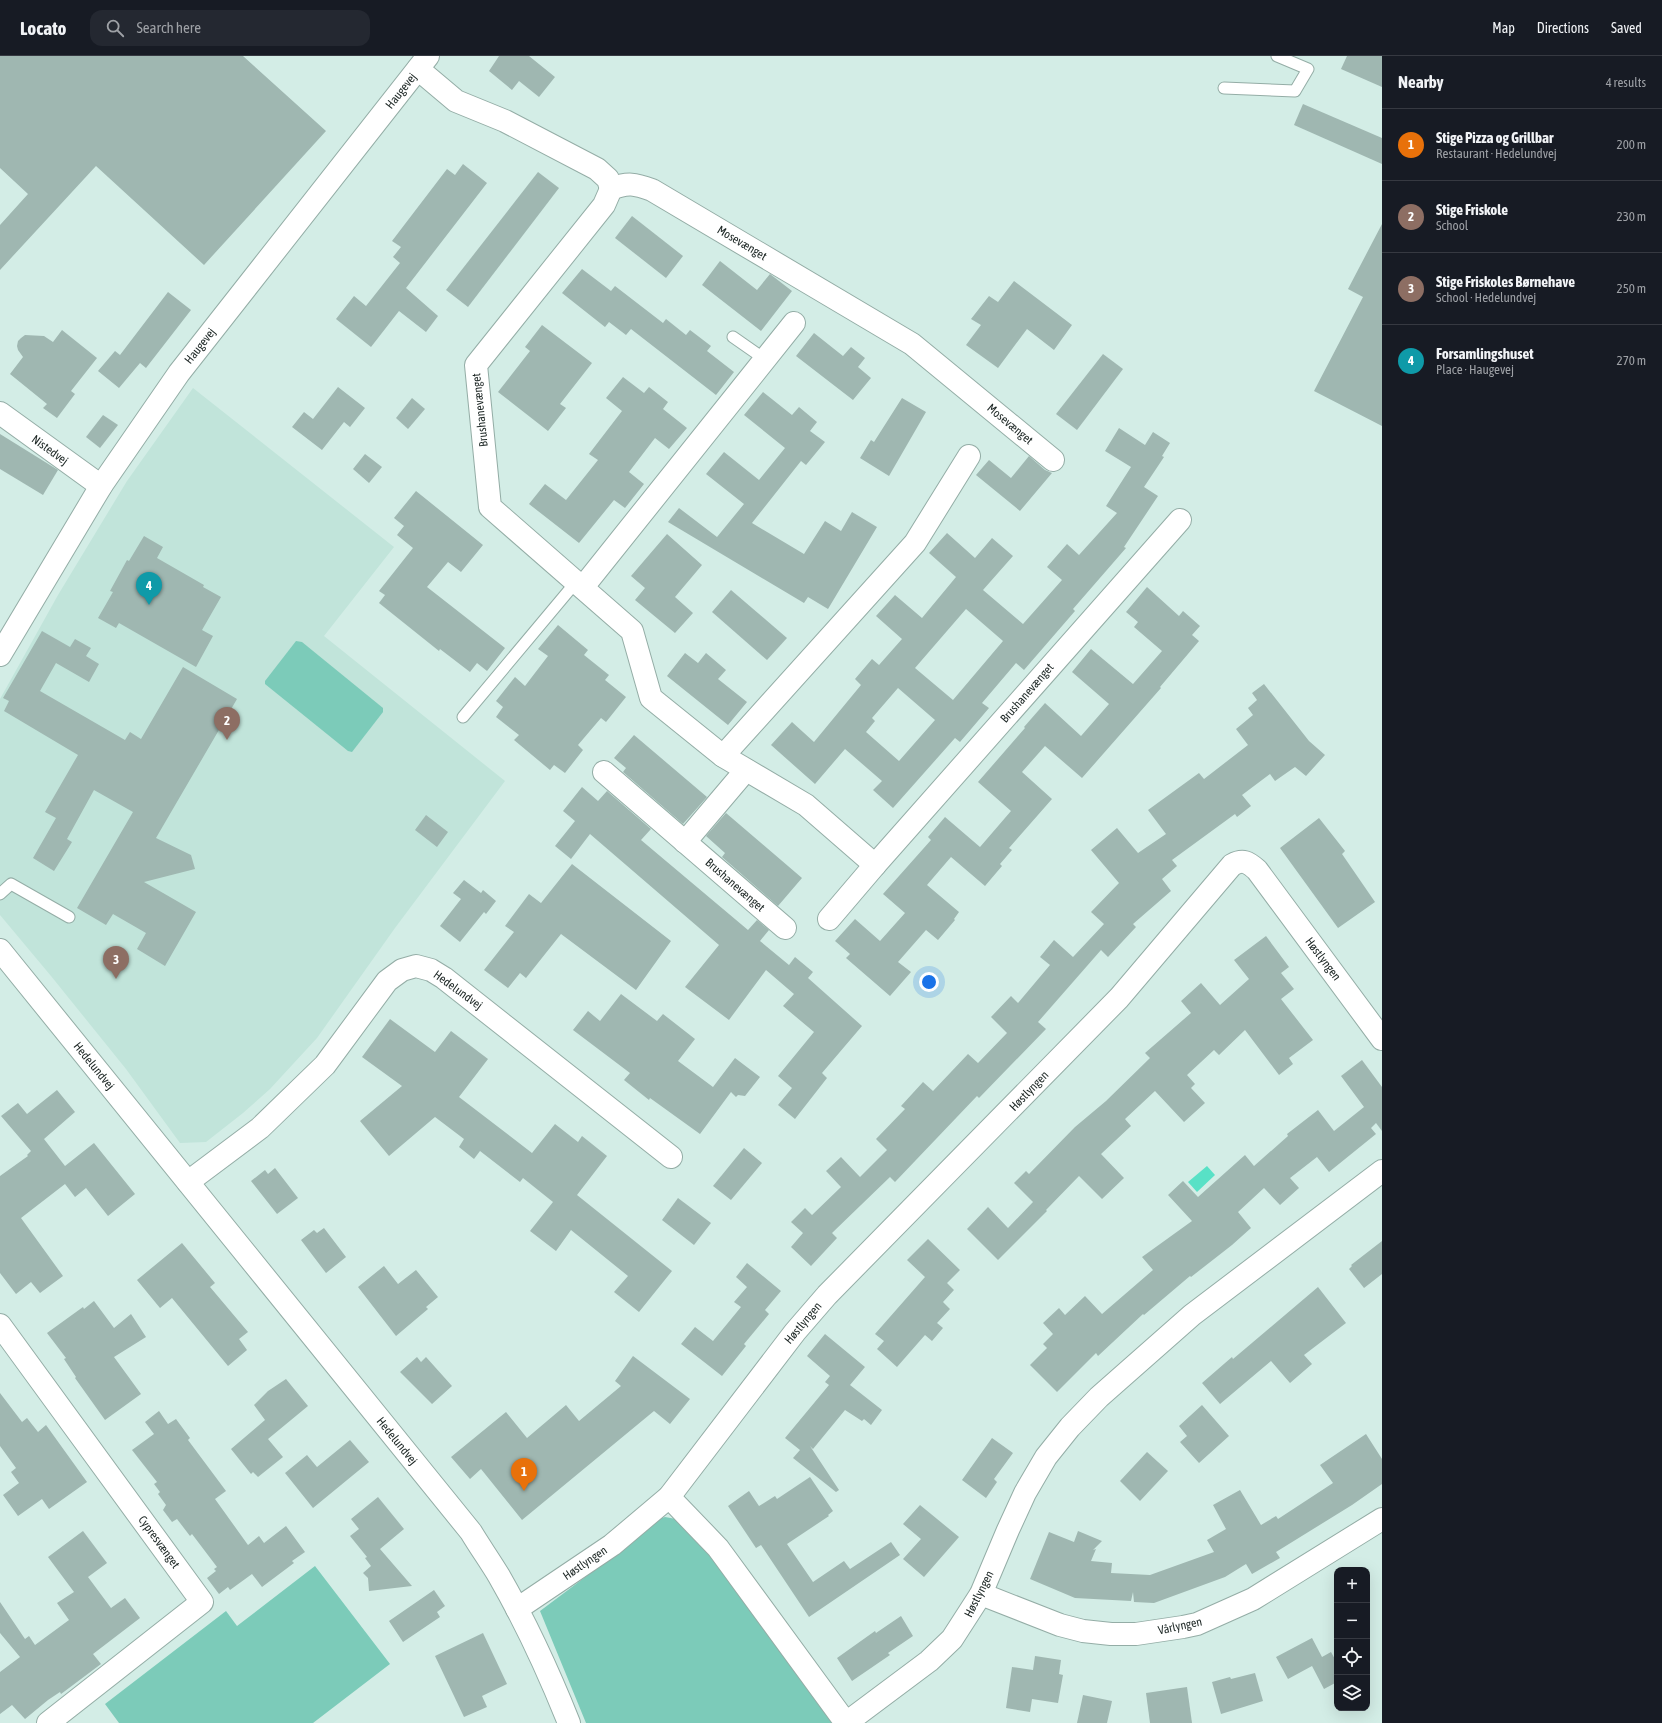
<!DOCTYPE html>
<meta charset="utf-8">
<style>
:root{--surface:#171b24;--page:#242831;--text:#f1f3f6;--muted:#9ea1a6;--line:#363941;--accent:#7c3aed}
body{margin:0;font-family:"Asap Condensed",sans-serif;background:var(--page);color:var(--text)}
.controls{position:absolute;right:12px;bottom:12px;display:grid;overflow:hidden;border-radius:8px;box-shadow:0 4px 16px #0002}
.controls button{width:36px;height:36px;display:grid;place-items:center;padding:0;border:0;border-bottom:1px solid var(--line);background:var(--surface);color:var(--text);font:20px sans-serif}
.you{position:absolute;left:929px;top:926px;width:14px;height:14px;margin:-10px;border:3px solid #fff;border-radius:50%;background:#1a73e8;box-shadow:0 0 0 6px #1a73e833}
.badge{display:grid;place-items:center;width:26px;height:26px;border-radius:50%;background:var(--accent);color:#fff;font-size:13px;font-weight:700}
.pin{position:absolute;translate:-50% -33px;filter:drop-shadow(0 1px 2px #0008)}
.pin::after{content:'';position:absolute;top:21px;width:14px;height:12px;background:inherit;clip-path:polygon(0 0,100% 0,50% 100%)}
.list{margin:0;padding:0;list-style:none}
h2{display:flex;justify-content:space-between;align-items:center;height:52px;margin:0;padding:0 16px;font-size:17px}
h2 small{font-size:13px;font-weight:400;color:var(--muted)}
.list li{display:grid;grid-template-columns:26px 1fr auto;gap:12px;align-items:center;box-sizing:border-box;height:72px;padding:0 16px;border-top:1px solid var(--line)}
.list b{display:block;font-size:15px;white-space:nowrap}
.list p{margin:0;font-size:13px;white-space:nowrap;color:var(--muted)}
.list em{font-size:13px;font-style:normal;color:var(--muted)}
.icon{flex:none;width:22px;height:22px;fill:none;stroke:currentColor;stroke-width:2;stroke-linecap:round;stroke-linejoin:round}
.map{position:relative;flex:none;width:1382px;height:1667px;overflow:hidden}
header{display:flex;align-items:center;gap:24px;box-sizing:border-box;height:56px;padding:0 20px;background:var(--surface);border-bottom:1px solid var(--line)}
header strong{font-size:19px}
nav{display:flex;gap:22px;margin-inline-start:auto;font-size:14px}
.search{width:280px;height:36px;background:var(--page);display:flex;align-items:center;gap:10px;box-sizing:border-box;padding:0 14px;border-radius:12px;color:var(--muted);font-size:15px}
main{display:flex}
aside{flex:1;background:var(--surface)}
.map>svg:first-child{display:block}
</style>
<header>
<strong>Locato</strong>
<div class="search"><svg class="icon" aria-label="search" viewBox="0 0 24 24"><circle cx="10" cy="10" r="6"/><path d="M15 15l6 6"/></svg>Search here</div>
<nav><a>Map</a><a>Directions</a><a>Saved</a></nav>
</header>
<main>
<div class="map">
<svg width="1382" height="1667" viewBox="0 0 1382 1667">
<rect width="100%" height="100%" fill="#d3ede6"/>
<path fill="#c1e4da" d="M193,332L394,491L324,580L505,725L395,872L317,982L270,1033L243,1057L206,1086L180,1087L126,1013L51,920L0,859V643L58,539L127,425Z"/>
<g fill="#7ccbb9">
<path d="M296,585L302,586L383,652V656L352,696L348,695L265,628V625Z"/>
<path d="M665,1461L676,1463L711,1498L835,1667H586L540,1555L604,1507L656,1464Z"/>
<path d="M315,1510L390,1608L313,1667H119L105,1648L226,1555L237,1570Z"/>
</g>
<path fill="#58e1c6" d="M1207,1110L1215,1119L1197,1136L1188,1126Z"/>
<g fill="#9fb7b1" fill-rule="evenodd">
<path d="M0,0H243L326,75L204,209L96,110L0,214V169L28,138L0,112Z"/>
<path d="M499,0H529L555,21L539,41L519,25L512,34L489,15Z"/>
<path d="M1347,0H1382V31L1341,13Z"/>
<path d="M1303,48L1382,82V108L1294,69Z"/>
<path d="M463,108L487,127L406,232L438,260L426,276L399,255L371,291L336,263L354,240L366,250L400,207L393,201L401,191L392,185L447,113L455,119Z"/>
<path d="M538,116L559,132L468,251L446,234Z"/>
<path d="M632,160L683,200L666,222L615,182Z"/>
<path d="M1382,168V370L1314,335L1363,241L1348,233Z"/>
<path d="M720,205L757,234L770,218L792,235L761,275L702,229Z"/>
<path d="M582,213L611,235L615,230L663,267L666,263L686,279L690,274L711,290L707,295L734,316L716,339L631,273L626,279L609,266L605,271L562,237Z"/>
<path d="M1014,225L1072,269L1054,294L1027,273L998,312L966,289L981,269L971,263L989,240L998,246Z"/>
<path d="M168,236L191,254L146,312L140,307L119,332L98,315L115,295L120,299Z"/>
<path d="M542,269L592,307L560,348L566,352L548,375L498,336L530,295L525,291Z"/>
<path d="M62,274L97,302L71,335L75,338L57,362L43,352L47,348L10,318L23,301L18,294L17,290L18,285L21,282L25,279L44,280L53,286Z"/>
<path d="M814,277L843,300L851,291L865,302L858,311L871,322L853,344L796,300Z"/>
<path d="M1103,298L1123,313L1077,374L1056,358Z"/>
<path d="M623,321L644,337L649,331L668,346L663,353L687,372L669,393L655,382L629,416L644,428L625,452L614,444L579,487L529,448L545,428L566,444L598,404L589,398L622,355L606,342Z"/>
<path d="M338,331L365,352L350,371L344,366L322,394L292,371L304,356L313,363Z"/>
<path d="M763,336L792,359L799,351L817,366L810,375L825,386L806,409L801,405L752,467L804,498L825,465L841,475L852,456L877,471L828,553L808,541L804,547L668,466L679,452L717,481L744,448L706,418L724,396L759,424L785,392L744,359Z"/>
<path d="M412,342L425,353L408,373L396,362Z"/>
<path d="M902,342L926,356L889,420L860,402L871,384L874,386Z"/>
<path d="M103,359L118,369L100,392L86,381Z"/>
<path d="M1119,372L1145,389L1153,376L1170,387L1162,400L1164,401L1144,431L1158,440L1124,491L1126,492L1073,553L1075,555L1024,614L1016,607L982,647L989,652L960,686L955,682L893,752L873,734L882,725L845,693L815,728L771,689L792,666L814,686L861,629L855,623L872,603L879,609L902,583L876,560L895,539L922,562L956,521L929,497L947,477L975,502L992,482L1013,500L983,534L1023,568L1062,524L1047,511L1067,488L1079,499L1117,457L1106,450L1131,411L1105,395ZM966,553L1003,585L953,644L915,612ZM898,632L935,664L899,705L866,676L875,665L872,662Z"/>
<path d="M0,378L58,414L43,439L0,413Z"/>
<path d="M365,398L382,411L369,427L353,413Z"/>
<path d="M1029,400L1045,414L1052,417L1020,455L976,419L989,404L1011,422Z"/>
<path d="M416,435L483,489L461,516L448,506L427,531L505,592L487,615L477,607L470,616L440,593L439,595L379,547L385,539L379,535L413,492L397,479L404,470L394,462Z"/>
<path d="M667,478L702,509L675,541L693,557L675,577L635,544L645,532L631,520Z"/>
<path d="M144,480L163,491L157,502L204,529L203,531L221,541L202,574L213,580L196,611L119,567L116,572L98,562L113,536L110,535L127,504L129,505Z"/>
<path d="M1147,531L1179,560L1183,555L1200,570L1192,579L1199,585L1160,631L1161,632L1082,722L1045,690L1022,716L1052,743L1009,792L1012,794L1000,808L1002,810L985,830L951,801L927,829L959,856L954,863L955,864L938,884L926,874L898,906L911,916L890,940L846,902L850,898L835,885L855,863L880,885L905,857L883,838L931,784L928,781L945,761L980,791L1011,755L978,726L1025,672L1024,671L1045,647L1081,680L1109,648L1072,616L1091,593L1133,628L1162,595L1134,571L1138,566L1126,556Z"/>
<path d="M731,534L787,582L767,604L712,556Z"/>
<path d="M558,569L588,594L584,599L609,619L605,624L626,641L606,666L601,662L578,689L583,694L565,717L554,709L550,714L514,684L519,679L496,661L503,651L496,645L515,621L525,630L548,600L538,593Z"/>
<path d="M42,575L70,591L75,583L91,592L86,600L99,608L89,626L56,607L40,635L125,684L130,676L141,683L183,611L237,643L156,782L191,799L195,813L144,826L196,856L165,910L137,893L146,877L113,858L106,869L77,852L133,756L94,734L67,783L72,786L54,815L33,802L56,762L45,756L78,699L4,655L9,645L3,642Z"/>
<path d="M685,597L698,607L706,597L726,614L718,623L747,646L728,669L667,620Z"/>
<path d="M1264,628L1309,685L1325,699L1306,720L1295,711L1275,725L1270,718L1242,739L1251,750L1237,761L1235,758L1172,804L1177,810L1162,823L1171,835L1133,868L1136,871L1108,901L1101,894L1038,966L1046,973L979,1042L977,1040L895,1126L890,1121L832,1177L837,1182L811,1210L791,1191L803,1177L791,1166L805,1152L812,1159L841,1131L826,1115L841,1101L860,1121L887,1094L876,1083L905,1053L901,1050L923,1026L933,1035L968,998L978,1007L1007,977L991,961L1011,940L1018,947L1050,909L1040,901L1054,884L1073,901L1104,868L1091,856L1119,827L1091,794L1117,772L1138,797L1166,778L1148,754L1199,717L1204,723L1248,689L1236,673L1253,659L1248,652L1257,644L1252,637Z"/>
<path d="M634,679L707,741L683,768L623,716L626,712L614,702Z"/>
<path d="M582,731L598,745L607,735L651,773L641,784L748,874L757,864L769,874L760,885L789,909L795,901L813,916L808,922L862,970L822,1017L827,1022L795,1063L778,1049L792,1032L778,1020L814,976L783,950L794,938L766,914L729,964L685,931L719,889L590,778L571,803L555,790L575,765L563,755Z"/>
<path d="M726,757L802,822L778,850L722,801L725,797L706,780Z"/>
<path d="M426,759L448,776L437,791L415,774Z"/>
<path d="M1319,762L1345,795L1342,798L1375,846L1338,872L1280,792Z"/>
<path d="M572,808L671,885L636,934L561,878L526,922L520,917L508,932L484,914L514,876L505,870L529,838L541,847Z"/>
<path d="M464,824L481,837L483,834L496,845L486,858L484,856L460,886L440,870L461,843L453,837Z"/>
<path d="M1266,880L1289,911L1281,917L1294,933L1281,943L1313,984L1289,1002L1293,1008L1279,1019L1245,974L1219,999L1214,994L1187,1019L1195,1028L1191,1032L1205,1047L1184,1066L1155,1035L1125,1063L1131,1070L1101,1098L1124,1122L1102,1143L1079,1120L1046,1154L1047,1155L998,1204L967,1173L988,1151L1008,1172L1033,1146L1014,1127L1026,1115L1029,1118L1075,1071L1106,1045L1150,1002L1145,997L1191,957L1181,945L1201,927L1220,949L1249,923L1234,904Z"/>
<path d="M621,938L657,965L663,958L695,983L678,1005L713,1031L735,1002L760,1021L745,1040L738,1039L736,1041L731,1036L700,1078L650,1042L649,1044L624,1024L630,1017L573,974L588,955L600,965Z"/>
<path d="M390,963L435,996L451,975L488,1003L459,1041L532,1097L555,1068L578,1086L582,1080L607,1100L577,1139L672,1215L639,1256L614,1236L628,1220L571,1174L556,1195L530,1175L553,1146L523,1122L520,1126L480,1095L474,1103L459,1091L464,1083L435,1061L389,1100L360,1065L402,1030L362,1001Z"/>
<path d="M1362,1004L1382,1031V1075L1376,1067L1371,1072L1376,1078L1329,1116L1317,1101L1290,1122L1299,1132L1280,1149L1264,1132L1238,1156L1251,1172L1232,1189L1191,1221L1190,1220L1144,1259L1143,1258L1098,1300L1096,1297L1057,1336L1030,1309L1047,1292L1043,1288L1053,1278L1043,1267L1059,1252L1065,1259L1085,1240L1102,1258L1153,1214L1142,1201L1192,1165L1168,1139L1183,1125L1198,1141L1245,1099L1254,1110L1288,1080L1287,1078L1318,1054L1334,1075L1364,1051L1341,1020Z"/>
<path d="M57,1034L75,1056L44,1083L65,1110L94,1087L135,1138L108,1160L86,1132L75,1141L65,1128L21,1162L63,1220L40,1237L31,1226L16,1238L0,1217V1120L28,1100L27,1099L31,1095L1,1060L18,1047L27,1058Z"/>
<path d="M744,1092L762,1107L731,1144L713,1130Z"/>
<path d="M275,1112L298,1142L277,1158L251,1125L265,1114L268,1118Z"/>
<path d="M678,1142L711,1167L694,1189L662,1164Z"/>
<path d="M324,1172L346,1201L326,1217L301,1184L314,1174L317,1177Z"/>
<path d="M928,1183L960,1214L947,1227L954,1234L943,1246L950,1253L937,1267L943,1272L932,1285L925,1279L897,1311L877,1293L884,1285L875,1278L925,1221L907,1204Z"/>
<path d="M1382,1185V1218L1364,1232L1349,1213L1352,1210L1351,1209Z"/>
<path d="M182,1187L215,1227L210,1231L248,1276L239,1283L247,1294L228,1310L172,1242L160,1252L137,1224Z"/>
<path d="M747,1207L781,1235L765,1254L769,1258L744,1288L746,1290L722,1320L681,1288L695,1271L713,1285L741,1251L734,1246L747,1231L736,1221Z"/>
<path d="M384,1210L398,1228L416,1214L438,1241L426,1251L428,1253L396,1280L358,1231Z"/>
<path d="M1318,1231L1346,1267L1304,1299L1312,1308L1290,1327L1271,1305L1220,1348L1202,1327L1232,1301L1233,1303Z"/>
<path d="M94,1245L114,1272L131,1258L146,1281L114,1301L141,1338L105,1364L75,1322L76,1321L64,1303L66,1302L47,1277L83,1251L84,1253Z"/>
<path d="M825,1278L865,1311L850,1329L882,1354L871,1369L864,1363L862,1365L845,1354L813,1393L810,1390L839,1434L836,1436L793,1402L800,1394L785,1382L829,1329L825,1326L830,1320L807,1300Z"/>
<path d="M633,1300L690,1343L670,1368L654,1355L522,1464L481,1413L470,1423L451,1401L506,1356L527,1382L566,1349L579,1365L621,1330L615,1325Z"/>
<path d="M417,1301L421,1306L426,1301L452,1330L432,1348L400,1316Z"/>
<path d="M286,1323L308,1350L268,1383L283,1401L258,1421L253,1416L251,1418L231,1393L265,1364L254,1349L268,1335Z"/>
<path d="M0,1337L22,1366L27,1362L38,1376L46,1369L87,1426L49,1453L42,1443L18,1460L3,1439L19,1427L11,1416L16,1412L0,1390Z"/>
<path d="M1202,1349L1229,1380L1199,1407L1180,1386L1187,1380L1179,1370Z"/>
<path d="M159,1355L168,1368L176,1363L190,1382L188,1384L226,1435L215,1443L248,1489L259,1480L264,1487L286,1470L305,1496L292,1505L294,1507L262,1531L252,1518L230,1534L228,1531L219,1538L207,1522L216,1515L214,1513L217,1511L192,1478L190,1480L177,1463L172,1466L163,1454L166,1449L158,1438L160,1436L154,1428L157,1426L132,1394L154,1378L145,1366Z"/>
<path d="M1366,1378L1382,1403V1428L1352,1449L1276,1496L1280,1502L1252,1518L1246,1508L1225,1521L1154,1547L1134,1546L1133,1536L1131,1545L1075,1542L1030,1523L1049,1476L1074,1486L1078,1475L1102,1485L1093,1494L1096,1493L1091,1505L1112,1507L1111,1517L1150,1519L1214,1496L1207,1484L1226,1473L1213,1449L1240,1434L1261,1469L1276,1460L1278,1463L1333,1427L1320,1409Z"/>
<path d="M992,1382L1013,1397L994,1423L997,1426L986,1442L962,1424Z"/>
<path d="M350,1384L369,1406L313,1452L285,1417L307,1399L317,1411Z"/>
<path d="M1147,1396L1168,1415L1140,1445L1120,1425Z"/>
<path d="M810,1421L833,1455L828,1459L829,1460L787,1488L813,1526L844,1505L850,1513L891,1486L900,1499L809,1561L761,1489L756,1492L728,1450L749,1435L759,1450L775,1440L777,1443Z"/>
<path d="M378,1441L404,1473L380,1493L412,1530L369,1535L368,1522L363,1517L371,1510L365,1502L367,1501L350,1480L359,1473L351,1463Z"/>
<path d="M920,1449L959,1481L924,1521L903,1503L921,1483L903,1468Z"/>
<path d="M83,1475L107,1507L88,1521L111,1552L125,1542L140,1562L93,1598L101,1608L61,1638L60,1636L48,1644L25,1663L12,1649L0,1658V1616L20,1601L0,1577V1546L25,1583L29,1580L35,1589L69,1564L57,1547L74,1536L48,1501Z"/>
<path d="M434,1534L445,1550L437,1556L440,1561L403,1586L389,1565Z"/>
<path d="M901,1560L913,1580L888,1597L890,1599L852,1625L837,1602L875,1575L876,1577Z"/>
<path d="M483,1577L507,1628L482,1640L487,1651L464,1661L435,1600Z"/>
<path d="M1312,1582L1322,1601L1331,1596L1337,1607V1626L1324,1633L1312,1610L1288,1623L1276,1601Z"/>
<path d="M1035,1600L1061,1604L1059,1618L1063,1619L1058,1647L1032,1643L1030,1656L1006,1652L1012,1611L1033,1614Z"/>
<path d="M1255,1617L1263,1645L1221,1658L1212,1626L1230,1621L1231,1623Z"/>
<path d="M1187,1631L1192,1667H1150L1146,1637Z"/>
<path d="M1083,1639L1112,1645L1107,1667H1077Z"/>
</g>
<g fill="none" stroke-linecap="round" stroke-linejoin="round">
<defs>
<g id="service">
<path d="M1224,32L1295,35L1308,13L1277,0"/>
<path d="M733,281L766,304"/>
<path d="M463,661L576,526"/>
<path d="M0,838L11,828L69,861"/>
</g>
<g id="minor">
<path d="M418,13L456,45L505,65L597,113L608,123L611,133"/>
<path d="M611,133L604,149L476,309L490,451L632,575L651,642L723,700L915,487L969,400"/>
<path d="M611,133C628,126 635,128 652,134L912,288L1053,404"/>
<path d="M0,357L101,430"/>
<path d="M583,531L794,267"/>
<path d="M723,700L806,749L875,809L1180,464"/>
<path d="M604,716L785,872"/>
<path d="M685,786L746,714"/>
<path d="M829,863L875,809"/>
<path d="M188,1126L260,1072L325,1009L387,925L402,914L416,910L431,914L444,922L671,1101"/>
<path d="M0,1269L202,1546L48,1667"/>
<path d="M669,1441L718,1492L846,1667"/>
<path d="M981,1538L1060,1569L1083,1575L1111,1578H1136L1183,1571L1197,1568L1253,1543L1382,1463"/>
<path d="M517,1553L612,1489L669,1441L795,1276L827,1239L1119,942L1232,809C1243,803 1248,806 1257,814L1382,983"/>
<path d="M846,1667L929,1605L952,1583L981,1538L1008,1474L1025,1437L1046,1401L1070,1371L1099,1341L1192,1259L1382,1115"/>
</g>
<g id="tertiary">
<path d="M0,599L101,430L179,317L428,0"/>
<path d="M0,894L471,1476C480,1491 490,1505 499,1520C526,1567 549,1617 569,1667"/>
</g>
</defs>
<use href="#service" stroke="#94ada6" stroke-width="13"/>
<use href="#minor" stroke="#94ada6" stroke-width="24"/>
<use href="#tertiary" stroke="#94ada6" stroke-width="24"/>
<use href="#service" stroke="#fff" stroke-width="11"/>
<use href="#minor" stroke="#fff" stroke-width="22"/>
<use href="#tertiary" stroke="#fff" stroke-width="22"/>
</g>
<g text-anchor="middle" dominant-baseline="central" stroke-width="3" stroke-linejoin="round" paint-order="stroke">
<g font-size="12" fill="#1d2725" stroke="#fff">
<text transform="translate(401 35) rotate(-52)">Haugevej</text>
<text transform="translate(742 187) rotate(31)">Mosevænget</text>
<text transform="translate(200 290) rotate(-52)">Haugevej</text>
<text transform="translate(480 354) rotate(-96)">Brushanevænget</text>
<text transform="translate(1010 368) rotate(40)">Mosevænget</text>
<text transform="translate(50 394) rotate(36)">Nistedvej</text>
<text transform="translate(1027 637) rotate(-49)">Brushanevænget</text>
<text transform="translate(735 829) rotate(41)">Brushanevænget</text>
<text transform="translate(1323 903) rotate(53)">Høstlyngen</text>
<text transform="translate(458 934) rotate(36)">Hedelundvej</text>
<text transform="translate(94 1010) rotate(51)">Hedelundvej</text>
<text transform="translate(1029 1035) rotate(-46)">Høstlyngen</text>
<text transform="translate(803 1267) rotate(-50)">Høstlyngen</text>
<text transform="translate(397 1385) rotate(51)">Hedelundvej</text>
<text transform="translate(159 1486) rotate(54)">Cypresvænget</text>
<text transform="translate(585 1507) rotate(-34)">Høstlyngen</text>
<text transform="translate(979 1538) rotate(-63)">Høstlyngen</text>
<text transform="translate(1180 1570) rotate(-12)">Vårlyngen</text>
</g>
</g>
</svg>
<div class="controls">
<button>+</button>
<button>−</button>
<button><svg class="icon" aria-label="locate" viewBox="0 0 24 24"><circle cx="12" cy="12" r="6"/><path d="M12 2v4M12 18v4M2 12h4M18 12h4"/></svg></button>
<button><svg class="icon" aria-label="layers" viewBox="0 0 24 24"><path d="M12 4l9 5-9 5-9-5zM3 14l9 5 9-5"/></svg></button>
</div>
<div class="you"></div>
<div class="pin badge" style="left:524px;top:1435px;background:#e8710a">1</div>
<div class="pin badge" style="left:227px;top:684px;background:#8d6e63">2</div>
<div class="pin badge" style="left:116px;top:923px;background:#8d6e63">3</div>
<div class="pin badge" style="left:149px;top:549px;background:#0f9aa8">4</div>
</div>
<aside>
<h2>Nearby<small>4 results</small></h2>
<ul class="list">
<li><span class="badge" style="background:#e8710a">1</span><div><b>Stige Pizza og Grillbar</b><p>Restaurant · Hedelundvej</p></div><em>200 m</em></li>
<li><span class="badge" style="background:#8d6e63">2</span><div><b>Stige Friskole</b><p>School</p></div><em>230 m</em></li>
<li><span class="badge" style="background:#8d6e63">3</span><div><b>Stige Friskoles Børnehave</b><p>School · Hedelundvej</p></div><em>250 m</em></li>
<li><span class="badge" style="background:#0f9aa8">4</span><div><b>Forsamlingshuset</b><p>Place · Haugevej</p></div><em>270 m</em></li>
</ul>
</aside>
</main>
